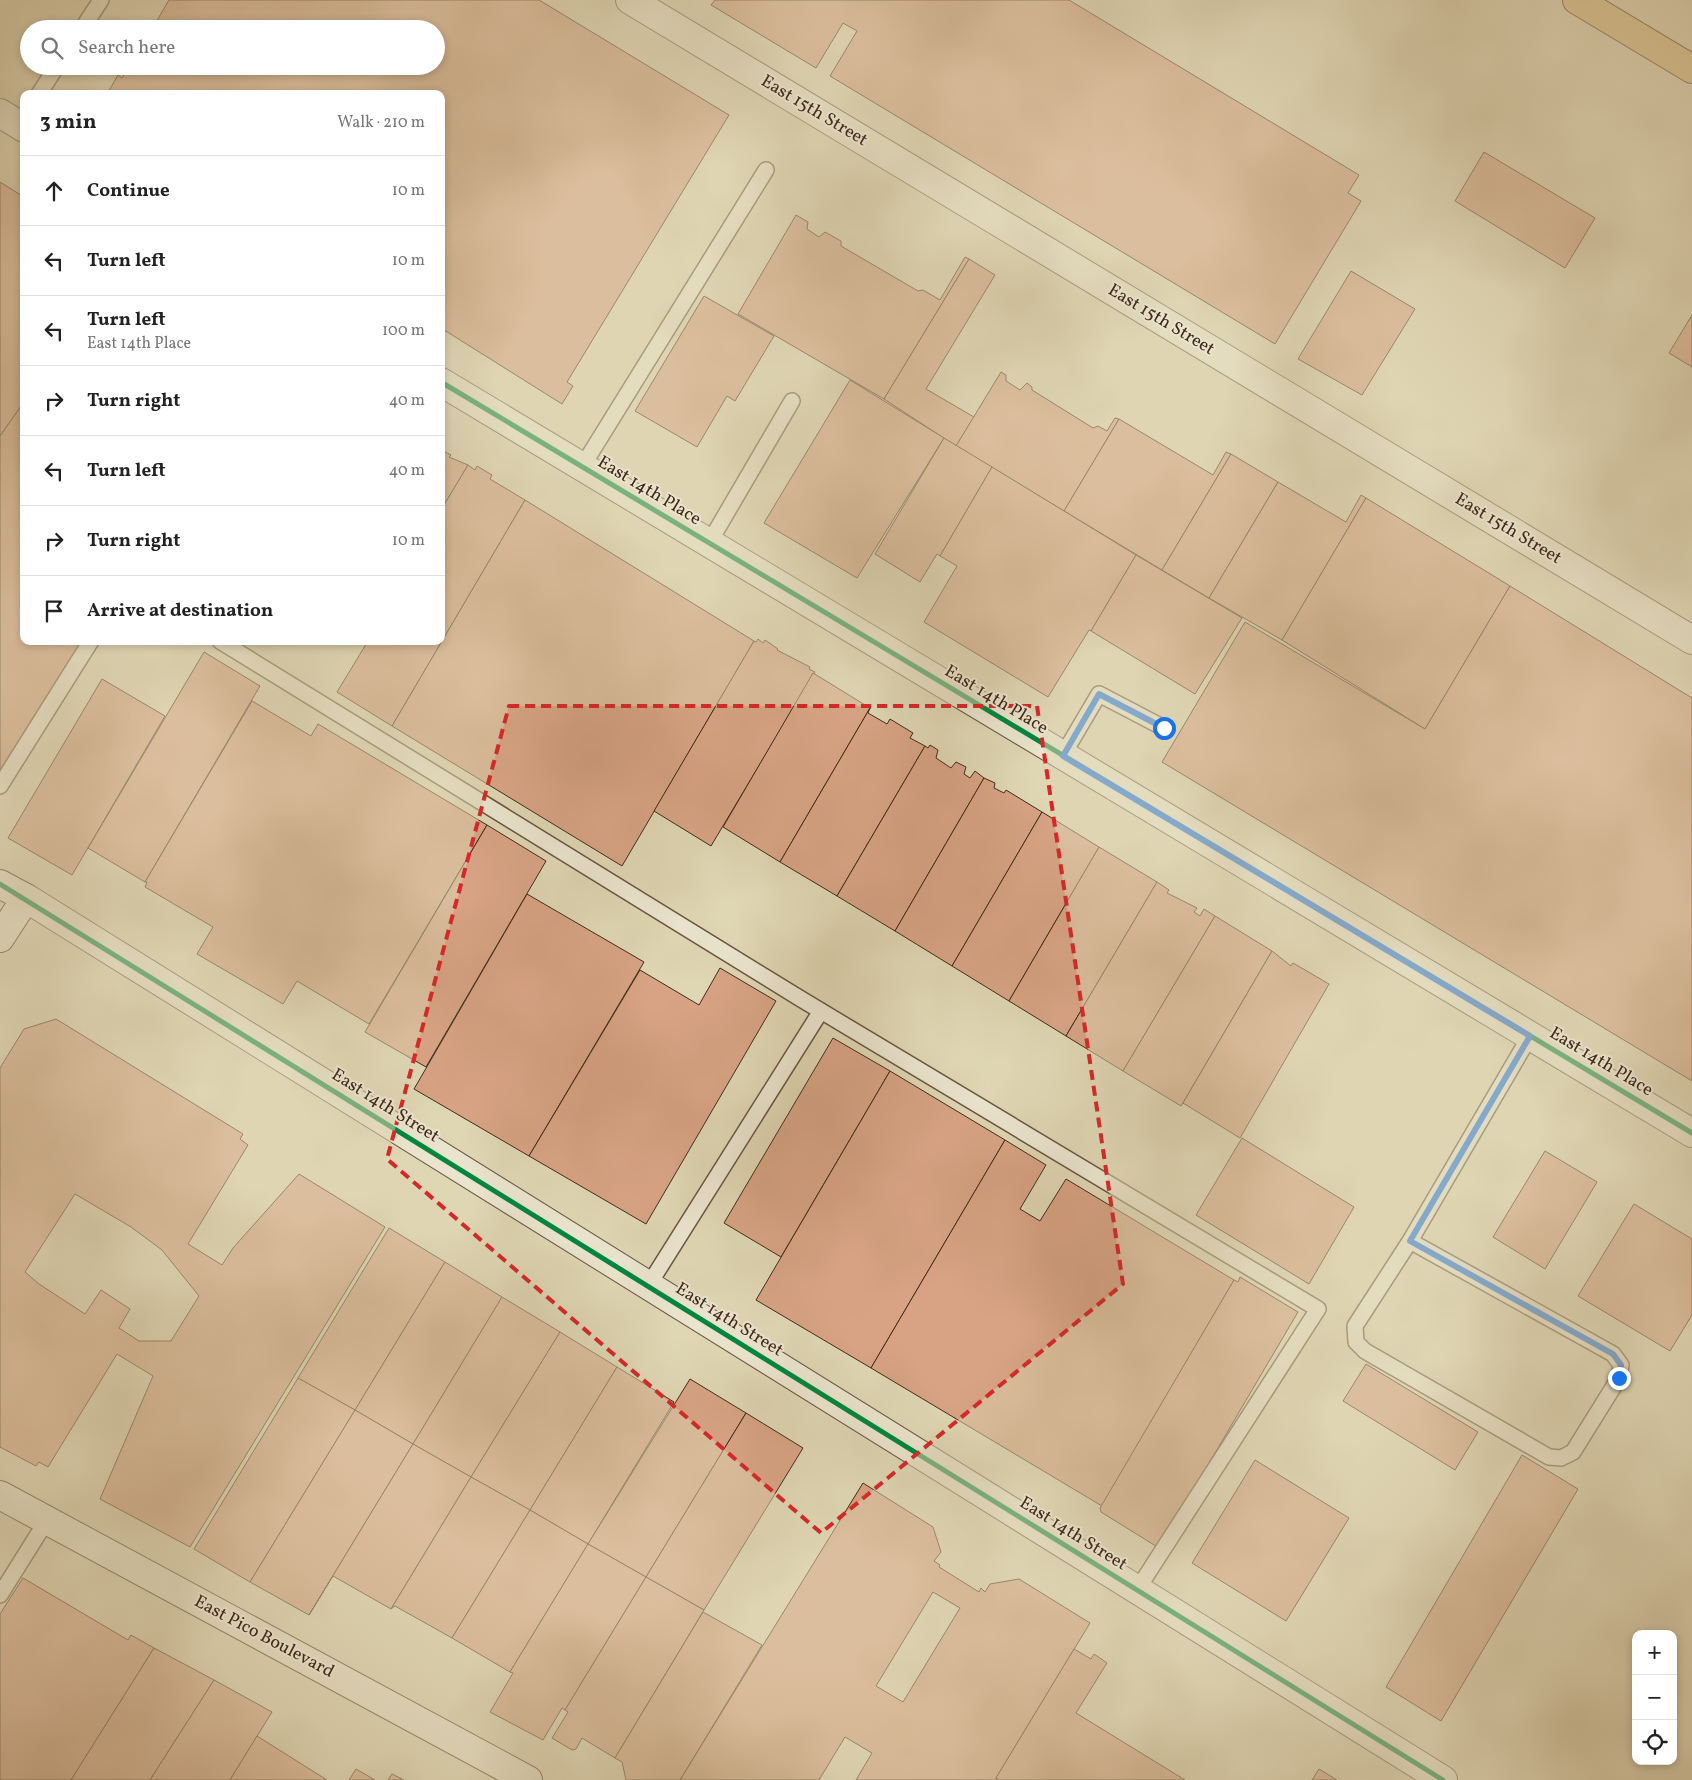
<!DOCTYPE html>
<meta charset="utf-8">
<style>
:root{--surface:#fff;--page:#f6f6f6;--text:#222;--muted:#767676;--line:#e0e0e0}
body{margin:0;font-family:Vollkorn,serif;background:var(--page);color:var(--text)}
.controls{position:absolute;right:15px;bottom:15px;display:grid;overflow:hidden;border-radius:10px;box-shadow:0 2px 8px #0003}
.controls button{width:45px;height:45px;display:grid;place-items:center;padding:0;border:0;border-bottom:1px solid var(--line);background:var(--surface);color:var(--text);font:25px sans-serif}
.stop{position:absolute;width:15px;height:15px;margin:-11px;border:4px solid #1a73e8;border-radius:50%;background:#fff}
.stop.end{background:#1a73e8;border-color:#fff;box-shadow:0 1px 5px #0008}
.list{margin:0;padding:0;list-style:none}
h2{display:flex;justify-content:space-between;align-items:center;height:65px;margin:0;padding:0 20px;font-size:21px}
h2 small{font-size:16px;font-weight:400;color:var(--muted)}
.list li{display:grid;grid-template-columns:32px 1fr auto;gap:15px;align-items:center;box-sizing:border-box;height:70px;padding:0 20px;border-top:1px solid var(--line)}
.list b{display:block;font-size:19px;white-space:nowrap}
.list p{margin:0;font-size:16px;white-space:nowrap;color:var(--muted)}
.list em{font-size:16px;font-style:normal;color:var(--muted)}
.icon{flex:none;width:28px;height:28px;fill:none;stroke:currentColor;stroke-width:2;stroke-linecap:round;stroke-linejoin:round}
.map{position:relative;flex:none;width:1692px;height:1780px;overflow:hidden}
.search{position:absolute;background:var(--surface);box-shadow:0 2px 8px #0003;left:20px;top:20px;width:425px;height:55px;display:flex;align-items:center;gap:12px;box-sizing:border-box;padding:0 18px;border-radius:28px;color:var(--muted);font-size:19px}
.panel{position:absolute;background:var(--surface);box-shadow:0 2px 8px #0003;left:20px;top:90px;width:425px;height:555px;border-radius:10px}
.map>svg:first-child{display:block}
</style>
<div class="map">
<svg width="1692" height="1780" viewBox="0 0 1692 1780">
<rect width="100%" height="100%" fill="#dfd6b3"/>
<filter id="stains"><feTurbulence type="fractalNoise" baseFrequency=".004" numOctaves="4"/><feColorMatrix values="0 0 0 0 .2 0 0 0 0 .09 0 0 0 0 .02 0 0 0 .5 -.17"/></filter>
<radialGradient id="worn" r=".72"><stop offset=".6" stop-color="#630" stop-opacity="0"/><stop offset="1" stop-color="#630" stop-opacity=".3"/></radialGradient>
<g fill="#d7a384" stroke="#422a1a" fill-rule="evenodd">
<path d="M169,0H539L729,115L567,382L573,386L562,404L441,328V94H107L118,75L122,78L129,66H436V29H152Z"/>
<path d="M715,0H1069L1359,175L1348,193L1361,201L1275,344L830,76L857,31L843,23L816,68L711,5Z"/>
<path d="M1484,152L1595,218L1565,268L1455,201Z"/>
<path d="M0,182L24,197V402L0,436Z"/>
<path d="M796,215L808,222L807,229L819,237L825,232L841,241V246L918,291L923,290L940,300L965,257L969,259L884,399L738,314Z"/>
<path d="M969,259L995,275L926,389L974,417L956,446L884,399Z"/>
<path d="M1351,271L1415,309L1362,395L1298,359Z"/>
<path d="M704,296L774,336L735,401L727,396L697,447L635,411Z"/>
<path d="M1692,315V367L1669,353Z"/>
<path d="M1001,372L1006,375V381L1020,390L1027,383L1032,387V390L1093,428L1098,426L1107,431L1115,418L1119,419L1064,511L956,446Z"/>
<path d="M850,380L944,438L857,578L764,523Z"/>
<path d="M24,402V641H84L0,778V436Z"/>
<path d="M1119,419L1213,475L1226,452L1231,454L1162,570L1064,511Z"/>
<path d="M944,438L992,467L940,556L937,554L920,582L875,554Z"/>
<path d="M441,450L451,455L449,457L468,465L441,510Z"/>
<path d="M1231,454L1278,482L1209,598L1162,570Z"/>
<path d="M468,465L475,470L477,466L492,475L490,479L525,500L392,726L337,692L368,641H441V510Z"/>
<path d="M992,467L1136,555L1091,631L1089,630L1048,697L924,622L957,566L940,556Z"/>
<path d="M1278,482L1346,522L1361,495L1366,498L1282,640L1209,598Z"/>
<path d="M1366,498L1510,586L1425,729L1282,640Z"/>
<path d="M525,500L754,641L622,866L392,726Z"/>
<path d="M1136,555L1242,618L1195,694L1091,631Z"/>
<path d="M1510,586L1692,698V1081L1162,762L1245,622L1425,729Z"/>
<path d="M758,639L763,643L765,640L778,649L777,650L810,667L809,669L815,672L711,846L654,811L754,641L756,642Z"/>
<path d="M204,652L260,686L145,882L88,848Z"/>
<path d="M813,673L870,708L780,862L723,827Z"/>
<path d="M102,679L165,716L72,875L8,838Z"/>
<path d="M252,701L311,736L318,724L487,825L369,1024L297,981L283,1004L197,954L213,927L145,887L147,882H145Z"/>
<path d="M870,708L868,713L887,724L890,719L913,733L910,738L925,746L837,896L780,862Z"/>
<path d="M930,745L938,750L936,758L951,768L956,762L966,767L964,774L970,778L975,771L984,778L895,931L837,896L925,746L928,748Z"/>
<path d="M984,778L995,783L994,788L1004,793L1006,790L1042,812L952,966L895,931Z"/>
<path d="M1042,812L1099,847L1009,1001L952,966Z"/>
<path d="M487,825L546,861L426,1067L365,1032Z"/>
<path d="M1099,847L1157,882L1066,1036L1009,1001Z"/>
<path d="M1157,882L1169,890L1167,893L1197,908L1194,912L1200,916L1204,909L1215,916L1123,1071L1066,1036Z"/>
<path d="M527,894L644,962L529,1156L414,1089Z"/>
<path d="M1215,916L1272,951L1181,1106L1123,1071Z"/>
<path d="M1272,951L1291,966L1293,963L1329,984L1240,1138L1183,1103Z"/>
<path d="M720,968L776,1001L646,1224L529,1156L640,970L699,1005Z"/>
<path d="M56,1019L243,1134L240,1139L248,1145L188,1244L222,1265L233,1248L299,1174L385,1227L190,1547L100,1499L153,1376L117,1354L48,1467L39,1462L36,1466L0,1447V1068L24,1029ZM75,1194L131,1227L162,1250L199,1296L171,1341H139L119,1328L130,1309L101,1290L85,1314L39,1284L25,1272Z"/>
<path d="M833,1038L890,1071L781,1257L724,1223Z"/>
<path d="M890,1071L1005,1140L871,1368L756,1300Z"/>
<path d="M1242,1138L1354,1207L1309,1284L1196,1215Z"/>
<path d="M1005,1140L1046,1165L1020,1209L1040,1221L1066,1179L1234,1280L1102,1506L871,1368Z"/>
<path d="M1545,1151L1597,1182L1545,1269L1493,1237Z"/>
<path d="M1634,1204L1692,1239V1315L1670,1351L1578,1296Z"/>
<path d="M389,1228L445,1262L355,1410L298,1378Z"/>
<path d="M445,1262L502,1297L413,1444L355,1410Z"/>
<path d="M1240,1277L1298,1312L1159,1548L1101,1512L1100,1508L1234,1280L1238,1282Z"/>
<path d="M502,1297L560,1332L471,1477L413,1444Z"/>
<path d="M560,1332L617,1367L530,1510L471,1477Z"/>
<path d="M1366,1364L1478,1432L1455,1470L1343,1401Z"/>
<path d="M617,1367L674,1402L588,1544L530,1510Z"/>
<path d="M298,1378L355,1410L250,1582L194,1549Z"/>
<path d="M690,1379L746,1413L646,1577L588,1544Z"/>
<path d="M355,1410L413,1444L309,1615L250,1582Z"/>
<path d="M746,1413L803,1448L704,1610L646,1577Z"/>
<path d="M413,1444L471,1477L391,1609L333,1576L309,1615Z"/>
<path d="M1522,1455L1578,1489L1441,1721L1386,1687Z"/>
<path d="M1255,1460L1349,1518L1286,1621L1192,1563Z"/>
<path d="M471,1477L530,1510L452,1638L395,1606L391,1609Z"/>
<path d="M863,1483L933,1527L941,1552L934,1561L940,1565L939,1567L979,1592L981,1588L985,1592L990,1584L1019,1579L1090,1623L996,1778L999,1780H856L872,1753L845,1737L819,1780H680ZM933,1592L960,1608L903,1702L876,1686Z"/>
<path d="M530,1510L588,1544L510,1672L452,1638Z"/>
<path d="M588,1544L646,1577L565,1710L562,1708L543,1740L490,1712L513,1673L510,1672Z"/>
<path d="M646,1577L704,1610L615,1758L582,1738L576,1749L572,1750L552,1738L568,1712L565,1710Z"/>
<path d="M23,1578L128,1640L131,1635L154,1648L71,1780H0V1614Z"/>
<path d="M703,1612L762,1645L680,1780H626L622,1762L615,1758Z"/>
<path d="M154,1648L214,1680L150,1780H71Z"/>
<path d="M1074,1649L1091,1659L1094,1654L1107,1663L1076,1713L1185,1780H999L996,1778Z"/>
<path d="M214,1680L272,1712L230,1780H150Z"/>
<path d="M257,1736L327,1780H230Z"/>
<path d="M356,1769L375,1780H349Z"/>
<path d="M1319,1769L1337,1780H1312Z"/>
<path d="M392,1774L404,1780H388Z"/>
</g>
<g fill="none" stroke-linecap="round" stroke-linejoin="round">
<defs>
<g id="lane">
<path d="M82,29L101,0"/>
<path d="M39,94L57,66"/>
<path d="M582,467L766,170"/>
<path d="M709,543L792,401"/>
<path d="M220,641L801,999L1318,1309L1137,1590"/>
<path d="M1063,755L1099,694L1164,728"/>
<path d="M0,786L91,641"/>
<path d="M1410,1241L1613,1354L1621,1365L1619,1378L1573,1452L1561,1458L1549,1457L1365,1351L1356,1342L1355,1326L1410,1241L1530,1036"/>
<path d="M648,1286L821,1011"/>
<path d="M0,1595L47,1520"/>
</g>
<g id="street">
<path d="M630,0L1692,640"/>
<path d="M0,113L24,128"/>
<path d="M441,382L1692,1133"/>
<path d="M26,898L1443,1780"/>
</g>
<g id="secondary">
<path d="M0,884L26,898L0,938"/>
<path d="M0,1495L528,1780"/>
</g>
<path id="primary" d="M1577,0L1692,69"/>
</defs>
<use href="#lane" stroke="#695540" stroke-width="18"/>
<use href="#street" stroke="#695540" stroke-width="30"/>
<use href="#secondary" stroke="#422a1a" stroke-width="30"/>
<use href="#primary" stroke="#422a1a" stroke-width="30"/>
<use href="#lane" stroke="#eae4ce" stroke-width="15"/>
<use href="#street" stroke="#eae4ce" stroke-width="28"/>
<use href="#secondary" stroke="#eae4ce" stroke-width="28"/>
<use href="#primary" stroke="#e0bb7a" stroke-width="28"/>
<defs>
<g id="cycleway">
<path d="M441,382L1692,1133"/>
<path d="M0,884L1443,1780"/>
</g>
</defs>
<use href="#cycleway" stroke="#eae4ce" stroke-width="8"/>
<use href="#cycleway" stroke="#00873e" stroke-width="5"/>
</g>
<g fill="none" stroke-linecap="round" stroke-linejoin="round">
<path stroke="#1a73e8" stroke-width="6" d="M1164,728L1099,694L1063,756L1530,1036L1410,1241L1613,1354L1621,1365L1619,1378"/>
</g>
<path d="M0 0H1692V1780H0ZM509,706H1037L1123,1284L821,1533L387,1159Z" fill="#dfd6b3" fill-opacity=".55" fill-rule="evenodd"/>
<path fill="none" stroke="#d62828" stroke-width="4" stroke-dasharray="10 6" stroke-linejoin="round" d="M509,706H1037L1123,1284L821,1533L387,1159Z"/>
<g text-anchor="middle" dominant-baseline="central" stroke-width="4" stroke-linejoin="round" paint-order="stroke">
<g font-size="18" fill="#422a1a" stroke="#eae4ce">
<text transform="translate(814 111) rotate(31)">East 15th Street</text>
<text transform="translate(1161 320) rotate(31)">East 15th Street</text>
<text transform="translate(649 491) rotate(31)">East 14th Place</text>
<text transform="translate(1508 529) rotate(31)">East 15th Street</text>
<text transform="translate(996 700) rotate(31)">East 14th Place</text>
<text transform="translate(1601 1062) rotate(31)">East 14th Place</text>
<text transform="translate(385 1106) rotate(32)">East 14th Street</text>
<text transform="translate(729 1320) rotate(32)">East 14th Street</text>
<text transform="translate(1073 1534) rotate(32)">East 14th Street</text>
<text transform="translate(264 1637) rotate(28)">East Pico Boulevard</text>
</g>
</g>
<rect width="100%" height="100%" filter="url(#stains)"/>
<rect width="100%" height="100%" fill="url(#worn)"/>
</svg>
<div class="controls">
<button>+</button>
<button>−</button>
<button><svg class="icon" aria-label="locate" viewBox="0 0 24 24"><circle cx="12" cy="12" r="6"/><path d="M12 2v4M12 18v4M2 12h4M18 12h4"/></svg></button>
</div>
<div class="stop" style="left:1164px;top:728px"></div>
<div class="stop end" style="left:1619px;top:1378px"></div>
<div class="search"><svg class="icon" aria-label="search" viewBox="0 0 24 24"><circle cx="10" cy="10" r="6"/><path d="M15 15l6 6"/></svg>Search here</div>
<section class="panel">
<h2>3 min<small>Walk · 210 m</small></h2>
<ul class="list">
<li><svg class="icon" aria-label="ahead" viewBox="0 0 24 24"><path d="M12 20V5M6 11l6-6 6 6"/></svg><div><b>Continue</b></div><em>10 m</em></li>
<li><svg class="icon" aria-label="left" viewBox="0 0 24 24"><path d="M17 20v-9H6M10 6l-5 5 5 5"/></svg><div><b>Turn left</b></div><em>10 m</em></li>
<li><svg class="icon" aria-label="left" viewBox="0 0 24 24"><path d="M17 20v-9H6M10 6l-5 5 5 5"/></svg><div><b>Turn left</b><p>East 14th Place</p></div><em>100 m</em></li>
<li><svg class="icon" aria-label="right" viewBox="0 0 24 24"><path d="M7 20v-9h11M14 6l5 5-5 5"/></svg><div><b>Turn right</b></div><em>40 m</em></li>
<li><svg class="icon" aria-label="left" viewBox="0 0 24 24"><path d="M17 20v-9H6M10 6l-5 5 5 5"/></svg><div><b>Turn left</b></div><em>40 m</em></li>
<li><svg class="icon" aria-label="right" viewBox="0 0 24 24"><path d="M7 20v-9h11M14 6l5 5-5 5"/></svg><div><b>Turn right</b></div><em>10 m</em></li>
<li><svg class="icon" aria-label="arrive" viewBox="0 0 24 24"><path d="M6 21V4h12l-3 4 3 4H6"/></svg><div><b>Arrive at destination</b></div></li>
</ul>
</section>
</div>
